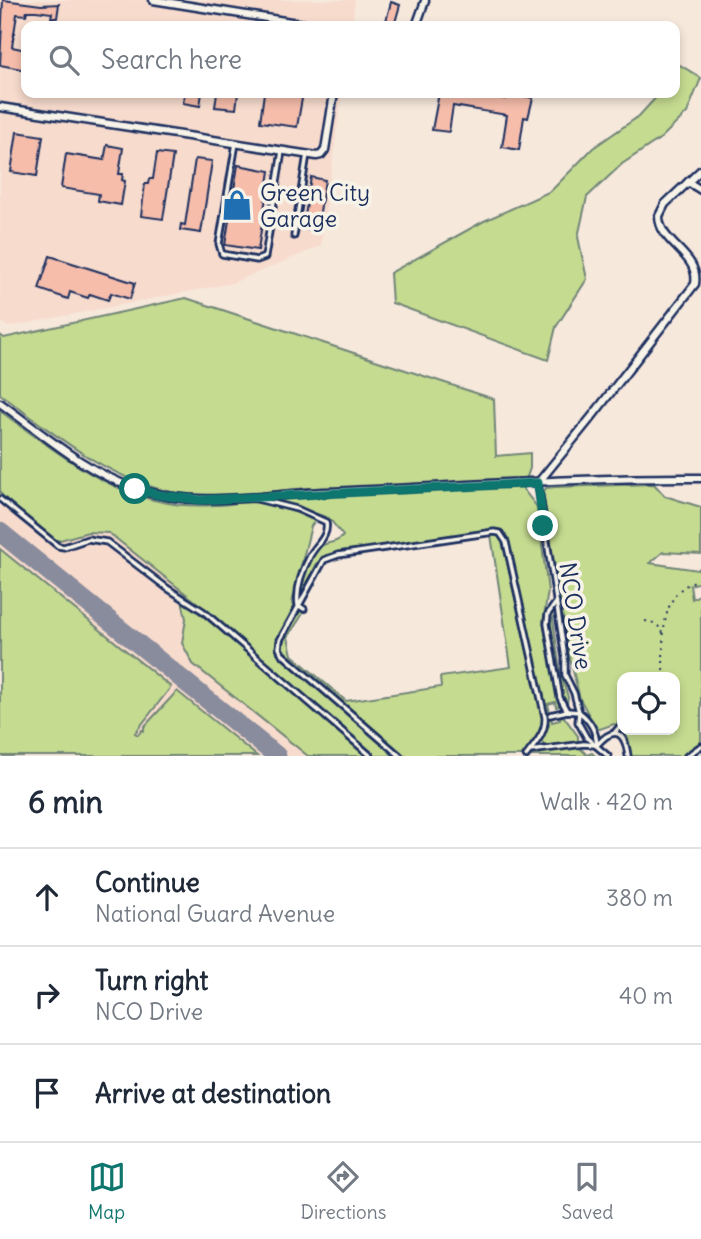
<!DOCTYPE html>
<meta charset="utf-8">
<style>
:root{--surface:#fff;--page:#f6f6f7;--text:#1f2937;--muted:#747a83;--line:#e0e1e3;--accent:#0f766e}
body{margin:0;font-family:Delius,sans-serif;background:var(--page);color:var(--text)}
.controls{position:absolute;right:21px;bottom:21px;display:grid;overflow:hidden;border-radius:14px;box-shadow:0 4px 10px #0003}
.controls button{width:63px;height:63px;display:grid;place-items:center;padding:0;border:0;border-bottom:2px solid var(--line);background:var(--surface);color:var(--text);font:35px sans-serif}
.stop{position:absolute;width:21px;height:21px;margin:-16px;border:5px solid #0f766e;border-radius:50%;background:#fff}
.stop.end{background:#0f766e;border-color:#fff;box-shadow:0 2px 7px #0008}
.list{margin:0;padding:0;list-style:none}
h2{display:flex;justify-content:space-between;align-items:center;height:91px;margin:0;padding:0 28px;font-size:30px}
h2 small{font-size:23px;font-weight:400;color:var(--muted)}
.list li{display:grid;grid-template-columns:46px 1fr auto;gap:21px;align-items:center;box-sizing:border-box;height:98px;padding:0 28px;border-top:2px solid var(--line)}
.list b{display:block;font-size:26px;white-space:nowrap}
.list p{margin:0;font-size:23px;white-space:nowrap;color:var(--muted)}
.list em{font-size:23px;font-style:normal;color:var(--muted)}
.icon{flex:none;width:38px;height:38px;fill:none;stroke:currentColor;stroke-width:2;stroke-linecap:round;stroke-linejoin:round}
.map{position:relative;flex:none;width:701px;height:756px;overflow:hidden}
.search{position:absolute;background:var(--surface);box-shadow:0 4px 10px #0003;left:21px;right:21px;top:21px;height:77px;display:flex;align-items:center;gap:18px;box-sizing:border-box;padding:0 24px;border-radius:14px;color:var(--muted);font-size:26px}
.sheet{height:385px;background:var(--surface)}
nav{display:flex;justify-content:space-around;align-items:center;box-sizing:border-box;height:98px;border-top:2px solid var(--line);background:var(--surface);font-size:19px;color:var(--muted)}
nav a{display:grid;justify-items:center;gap:4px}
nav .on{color:var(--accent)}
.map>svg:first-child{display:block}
</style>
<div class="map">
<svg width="701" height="756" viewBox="0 0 701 756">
<rect width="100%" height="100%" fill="#f7e8dc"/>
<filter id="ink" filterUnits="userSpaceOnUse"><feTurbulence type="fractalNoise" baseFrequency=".0143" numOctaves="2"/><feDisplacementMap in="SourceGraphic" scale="14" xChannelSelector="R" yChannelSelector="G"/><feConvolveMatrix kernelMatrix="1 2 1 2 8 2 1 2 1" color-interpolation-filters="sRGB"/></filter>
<g filter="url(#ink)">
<g fill="#f7dbcd">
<path d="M0,0H355L352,26H26V93H342L321,246L232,283L8,327L0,320Z"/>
<path d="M0,449L288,620L277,641V653L396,756H0Z"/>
</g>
<g fill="#c5db90" stroke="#708577" stroke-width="2">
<path d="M675,62L701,78L687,113L661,138L622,164L587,197L578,237L587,279L556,327L548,360L392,303L390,273L484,221L551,191L593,148L639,116L660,93H675Z"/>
<path d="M186,298L494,399L496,456L530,453V468L523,489L537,507L548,591L543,622L559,706L556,707L555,702L548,704L552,722L560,720V716L564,717L578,736V742L545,746L541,741L549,725L508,540L492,530L326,555L317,563L300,597C303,581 307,554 323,545C331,541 336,544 343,536L329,518L272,499L316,496L309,488C266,491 218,500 176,493C109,481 53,433 0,394V335L4,338Z"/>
<path d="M0,411C49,446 102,491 163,502C180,506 199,506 216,505C227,505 238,502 248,502C271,503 295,512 316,520L311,526L292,603L295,606L277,641V653L396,756H376L205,609L109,533L88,532L57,541L15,508L0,493Z"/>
<path d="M654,484L665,496L701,507V554L663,552L650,563L698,570L701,566V582L690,585L692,599L701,594V742L681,756H631L629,741L623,730H675V677H622V722L618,726L614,724L600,729L596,728L580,699L568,651L543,493L546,488L555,487Z"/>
<path d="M487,534L499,536L502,540L543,722L542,728L523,756H405L292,660L282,648L284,637L299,610L304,612L288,637L292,655L346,701L441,687L440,677L511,667L491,535L333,558Z"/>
<path d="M0,549L171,687L135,733L138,735L142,730L144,731V727L177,691L257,756H0Z"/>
<path d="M182,600L222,631L367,756H308L193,664L182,643L186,619Z"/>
<path d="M552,612L560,672L568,697L567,703C557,688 546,629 552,612Z"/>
<path d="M579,747L587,755L592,753L595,756H531L552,750Z"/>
</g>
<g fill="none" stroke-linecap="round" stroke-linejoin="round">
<path stroke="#898c9d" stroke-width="19" d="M0,532L277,756"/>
</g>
<g fill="#f6bdab" stroke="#1b2f5e" stroke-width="2">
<path d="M3,0L41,5L59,4L57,18H51L52,13L36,11H27L26,15L17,14L12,47L26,50V70L0,65Z"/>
<path d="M391,2L400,5L394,26L385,25Z"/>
<path d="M185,93H202L200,106L183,103Z"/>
<path d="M217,93H238L236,109L215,107Z"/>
<path d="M264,93H303L297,127L260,122Z"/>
<path d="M439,93H495V97L506,99L508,93H510L533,98L528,118L524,117L519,150L502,147L507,115L453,106L449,132L432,130Z"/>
<path d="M17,132L43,136L37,176L11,172Z"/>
<path d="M107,145L123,148L119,174H123L122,180L125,181L121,205L98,201L99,194L61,188L66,154L104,160Z"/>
<path d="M157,153L173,155L163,219L141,216L145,184H148L149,179H153Z"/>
<path d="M195,159L212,161L201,233L180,230L181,224L185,225Z"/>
<path d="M238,165L270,171L258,250L225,245Z"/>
<path d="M311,177L325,180L317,231L303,229Z"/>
<path d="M50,256L135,283L130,299L111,293L108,300L90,294L88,298L70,292L68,299L39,289Z"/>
</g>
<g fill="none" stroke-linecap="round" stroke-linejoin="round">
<defs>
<g id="lane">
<path d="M236,143L219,244L222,254L257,260L265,257L282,151"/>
<path d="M294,236L307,154"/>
<path d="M538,483L565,658V675L574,693L579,712L578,722L587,738L608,756"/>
<path d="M0,499L58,546L64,547L88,539L107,542L167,588L203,611L371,756"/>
<path d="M257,499L297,509L326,522C329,537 316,544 310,556C302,571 296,589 298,605L304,609"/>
<path d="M555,604L548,614L547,624L560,698L567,711"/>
<path d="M579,712C590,720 596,731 597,745"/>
<path d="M550,715L567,711L579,712"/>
<path d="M615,732L622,724"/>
<path d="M597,745C615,725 625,732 628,756"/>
<path d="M530,751L584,744L595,745"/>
<path d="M400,756L282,654L279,648L280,640L324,560L338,555L494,532L500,533L506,542L545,717C546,733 535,744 526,756"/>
<path d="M687,756L701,746"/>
<path d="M698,756L701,753"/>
</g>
<g id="street">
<path d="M153,0L316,26"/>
<path d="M416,26L425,1"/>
<path d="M0,107L317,156L321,155L325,150L334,93"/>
<path d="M688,182L701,190"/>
<path d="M0,403C42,433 84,471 134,488C196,509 260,495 324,492C449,487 575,477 701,478"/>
<path d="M538,483L594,414L695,284C700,254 659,244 659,216L665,204L701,170"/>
</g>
</defs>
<use href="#lane" stroke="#1b2f5e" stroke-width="9"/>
<use href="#street" stroke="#1b2f5e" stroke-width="11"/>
<g stroke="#1b2f5e" stroke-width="2" stroke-dasharray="2 5" stroke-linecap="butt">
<path d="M645,621C655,622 660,626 664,635"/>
<path d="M663,677C664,651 659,613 678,592C684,585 694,582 701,577"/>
</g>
<use href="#lane" stroke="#f7f3e8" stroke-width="3.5"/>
<use href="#street" stroke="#f7f3e8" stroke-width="6"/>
</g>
</g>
<g fill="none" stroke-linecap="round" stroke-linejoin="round" filter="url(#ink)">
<path stroke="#0f766e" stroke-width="9" d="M135,489L160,495L200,500L538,483L543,526"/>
</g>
<defs>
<symbol id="shop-bare" viewBox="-9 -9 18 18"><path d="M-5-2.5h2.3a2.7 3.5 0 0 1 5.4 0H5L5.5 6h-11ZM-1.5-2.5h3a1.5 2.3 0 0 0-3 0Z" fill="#1f6fb2" stroke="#f7f3e8" stroke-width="2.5" paint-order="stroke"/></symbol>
</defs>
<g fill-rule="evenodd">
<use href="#shop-bare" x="215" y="183" width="44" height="44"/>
</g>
<g text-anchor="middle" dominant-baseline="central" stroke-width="7" stroke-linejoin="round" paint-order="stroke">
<g font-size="23" fill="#1b2f5e" stroke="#f7f3e8" text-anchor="start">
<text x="260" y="192">Green City<tspan x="260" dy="26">Garage</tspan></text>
</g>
<g font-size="23" fill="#1b2f5e" stroke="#f7f3e8">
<text transform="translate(576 616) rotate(81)">NCO Drive</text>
</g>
</g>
</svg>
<div class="controls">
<button><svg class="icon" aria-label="locate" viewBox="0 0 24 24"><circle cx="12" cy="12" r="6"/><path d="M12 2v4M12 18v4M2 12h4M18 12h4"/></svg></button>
</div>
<div class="stop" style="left:135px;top:489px"></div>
<div class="stop end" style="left:543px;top:526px"></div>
<div class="search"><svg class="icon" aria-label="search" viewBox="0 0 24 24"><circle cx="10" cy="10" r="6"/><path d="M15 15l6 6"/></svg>Search here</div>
</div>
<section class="sheet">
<h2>6 min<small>Walk · 420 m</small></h2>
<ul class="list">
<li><svg class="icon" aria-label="ahead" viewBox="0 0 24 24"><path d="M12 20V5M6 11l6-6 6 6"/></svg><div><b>Continue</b><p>National Guard Avenue</p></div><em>380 m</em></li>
<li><svg class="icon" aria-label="right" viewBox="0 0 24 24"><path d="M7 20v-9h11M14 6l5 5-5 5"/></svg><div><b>Turn right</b><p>NCO Drive</p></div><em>40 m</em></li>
<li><svg class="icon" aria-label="arrive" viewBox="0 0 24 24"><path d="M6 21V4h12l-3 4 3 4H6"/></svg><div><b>Arrive at destination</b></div></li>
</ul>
</section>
<nav>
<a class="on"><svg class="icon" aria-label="map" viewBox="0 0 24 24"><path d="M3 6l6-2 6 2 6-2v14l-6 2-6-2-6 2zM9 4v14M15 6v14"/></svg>Map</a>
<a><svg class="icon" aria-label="directions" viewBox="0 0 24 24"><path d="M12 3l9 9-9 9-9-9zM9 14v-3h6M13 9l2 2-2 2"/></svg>Directions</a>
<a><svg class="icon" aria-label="saved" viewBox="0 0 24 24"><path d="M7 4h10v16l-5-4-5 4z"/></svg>Saved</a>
</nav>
